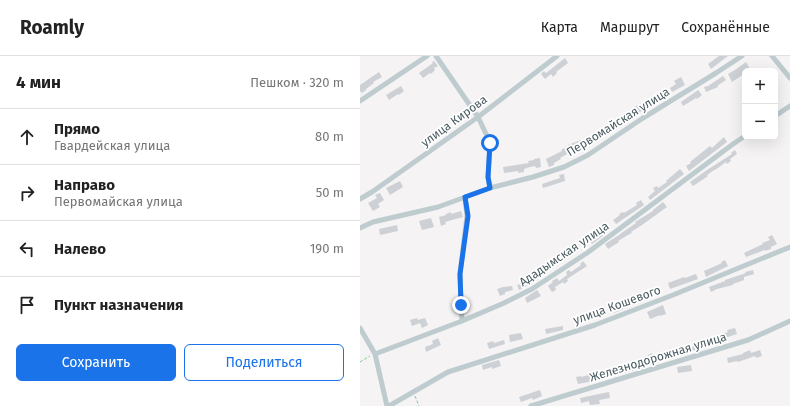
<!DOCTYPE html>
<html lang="ru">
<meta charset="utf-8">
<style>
:root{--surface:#fff;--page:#f2f2f2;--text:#222;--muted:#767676;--line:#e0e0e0;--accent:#1a73e8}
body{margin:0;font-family:"Fira Sans",sans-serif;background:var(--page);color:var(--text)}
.controls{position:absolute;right:12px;top:12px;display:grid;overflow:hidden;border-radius:6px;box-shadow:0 4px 16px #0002}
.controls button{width:36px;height:36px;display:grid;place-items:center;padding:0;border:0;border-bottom:1px solid var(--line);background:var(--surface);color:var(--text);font:20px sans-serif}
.stop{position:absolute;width:12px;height:12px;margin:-9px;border:3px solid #1a73e8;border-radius:50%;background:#fff}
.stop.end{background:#1a73e8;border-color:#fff;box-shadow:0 1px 4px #0008}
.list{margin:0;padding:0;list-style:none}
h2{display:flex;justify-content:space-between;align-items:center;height:52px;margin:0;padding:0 16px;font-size:17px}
h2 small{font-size:13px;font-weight:400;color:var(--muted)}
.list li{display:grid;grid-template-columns:26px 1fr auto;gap:12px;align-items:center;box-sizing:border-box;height:56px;padding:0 16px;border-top:1px solid var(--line)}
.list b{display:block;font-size:15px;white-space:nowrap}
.list p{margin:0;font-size:13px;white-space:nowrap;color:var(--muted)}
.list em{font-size:13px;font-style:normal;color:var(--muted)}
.actions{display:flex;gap:8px;padding:12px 16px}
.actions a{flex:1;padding:9px 0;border:1px solid var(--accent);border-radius:6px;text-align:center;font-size:14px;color:var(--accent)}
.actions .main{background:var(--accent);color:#fff}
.icon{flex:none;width:22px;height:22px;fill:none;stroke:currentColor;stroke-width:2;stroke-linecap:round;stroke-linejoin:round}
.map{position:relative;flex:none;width:430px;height:350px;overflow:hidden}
header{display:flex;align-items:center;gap:24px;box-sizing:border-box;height:56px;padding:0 20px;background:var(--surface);border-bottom:1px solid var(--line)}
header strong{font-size:19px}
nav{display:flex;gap:22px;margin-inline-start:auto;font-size:14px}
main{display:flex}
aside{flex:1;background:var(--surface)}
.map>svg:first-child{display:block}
</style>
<header>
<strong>Roamly</strong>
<nav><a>Карта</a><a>Маршрут</a><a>Сохранённые</a></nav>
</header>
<main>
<aside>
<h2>4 мин<small>Пешком · 320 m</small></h2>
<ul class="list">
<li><svg class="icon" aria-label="ahead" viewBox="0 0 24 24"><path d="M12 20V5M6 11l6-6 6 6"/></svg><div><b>Прямо</b><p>Гвардейская улица</p></div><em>80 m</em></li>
<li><svg class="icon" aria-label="right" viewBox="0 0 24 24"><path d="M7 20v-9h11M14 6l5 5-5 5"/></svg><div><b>Направо</b><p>Первомайская улица</p></div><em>50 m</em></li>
<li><svg class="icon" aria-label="left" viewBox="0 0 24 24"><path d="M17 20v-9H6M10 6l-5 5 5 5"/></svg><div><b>Налево</b></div><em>190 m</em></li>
<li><svg class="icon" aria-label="arrive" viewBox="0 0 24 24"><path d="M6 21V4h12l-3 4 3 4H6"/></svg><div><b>Пункт назначения</b></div></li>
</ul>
<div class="actions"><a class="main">Сохранить</a><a>Поделиться</a></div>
</aside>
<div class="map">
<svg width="430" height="350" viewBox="0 0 430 350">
<rect width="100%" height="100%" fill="#f5f3f3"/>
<g fill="#cdd1d5">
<path d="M359,0H368L351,13L348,8Z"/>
<path d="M205,2L208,7L196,16L197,17L193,21L191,18L185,23L181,18L184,15L186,17Z"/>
<path d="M74,5L78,10L74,12L75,14L71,18L70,17L63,22L59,17L73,7L72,6Z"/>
<path d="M386,6L390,13L385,15L383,17L384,18L372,26L368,18L375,14Z"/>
<path d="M19,16L22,21L13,26L14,27L6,33V34L2,37L0,35V29Z"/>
<path d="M363,20L366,24L357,30L358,31L346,36L344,31L348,30Z"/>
<path d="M321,21L325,29L312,36L310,32L316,28L314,25Z"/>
<path d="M41,30L44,35L39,39L38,38L29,44L26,39Z"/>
<path d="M338,34L342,39L337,43L336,42L323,50L321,46Z"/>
<path d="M290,43L293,49L267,63L253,74L250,70L256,66V65L271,56L270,55L276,50Z"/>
<path d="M238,78L240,81L232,86V87L218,93V92L208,95L209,97L200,102L201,103L194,107V109L189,111L186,103L202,95L201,94L208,90V89L221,84L222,85L230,82Z"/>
<path d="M364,81L367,86L329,115L326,110L331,107L330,106L350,90L352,92Z"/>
<path d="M375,94L377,98L370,103L371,105L367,108L366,106L355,114H354L347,119L348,120L333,130L330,126L347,114L372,98L371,97Z"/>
<path d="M180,102L181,111L176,112L175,110L166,112H167L164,113V116L158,117V115L144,117L143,111L169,107L168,105L174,104V103Z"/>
<path d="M320,113L324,118L290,144L288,141L295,135L293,132L297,130L298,132L307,126L306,125Z"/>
<path d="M204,118L205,125L183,132L182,128L200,122L199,119Z"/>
<path d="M40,125L43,131L30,139L26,132Z"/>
<path d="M20,137L24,144L18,148L20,151L13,155L8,147L17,142L15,139Z"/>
<path d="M281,144L284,149L256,168L253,164L260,159L259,158L263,156L264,157L277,149L276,147Z"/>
<path d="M303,146L307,151L282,169L271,176L272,177L268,179L258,185L259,186L248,193L245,188L259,179L260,178L276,167L275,166L293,155V154Z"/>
<path d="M101,155L103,161L85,166L86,168L81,170L79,161L86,159V158L91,156V158Z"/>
<path d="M71,162L74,171L62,174L59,165Z"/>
<path d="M37,169L38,175L20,179L19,173Z"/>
<path d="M240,176L243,180L232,188L228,182L231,180L233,182Z"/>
<path d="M412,179L417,188L411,191V193L405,195V194L386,201L384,197L403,188L402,187L410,184L408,181Z"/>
<path d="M365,204L368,210L346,221L344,215L362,207L361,206Z"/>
<path d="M223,205L227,210L207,223L208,225L204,228L203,226L195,231L196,234L192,236L188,230L193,226L192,225L197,222L199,225L207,219L206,216L209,214L211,216L221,209L220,208Z"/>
<path d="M393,214L394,218L384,221V224L373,228V229L357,233L351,236L349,231L365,225V224L386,217L385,216Z"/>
<path d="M336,218L338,223L310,233L308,227L324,221L325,222Z"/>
<path d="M173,222L175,226L159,234L157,229L162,228V226L166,225Z"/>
<path d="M152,230L153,234L145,236V238L140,240L137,233L143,231Z"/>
<path d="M177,234L181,240L167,247L165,242Z"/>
<path d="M287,238L289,242L254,257L251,251L256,249L257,250L270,243L278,241V242Z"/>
<path d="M303,249L306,258L300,260V259L290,263L287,256Z"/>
<path d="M57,262L58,264L65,262L68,269L62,272L60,267L52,270L50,264Z"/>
<path d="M203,270V274L186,278L185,273Z"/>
<path d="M375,272L377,278L365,282V283L358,285L356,280L368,276L367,274Z"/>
<path d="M161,277L163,283L150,286L149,279Z"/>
<path d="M78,282L81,289L66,296L65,291L73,288L72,285Z"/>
<path d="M144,284L145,288L129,293L127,287L133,285L134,287Z"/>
<path d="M337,289L338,293L319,299L317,293L328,290L329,292Z"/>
<path d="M390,294L391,297L400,294L402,300L396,302L395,300L378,306L377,305L368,307L367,302L383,298V297Z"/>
<path d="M292,297L295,305L278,313L261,318L260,317L254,319L252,314L259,312V311L262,310L263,312L276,308L289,302L288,299Z"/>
<path d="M139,304L141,310L132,313V311L123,314L122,309Z"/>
<path d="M331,309L332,315L318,317L317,311Z"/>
<path d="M232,318L234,325L218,328L216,321L221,320V321Z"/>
<path d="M180,334L182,340L173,344L172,342L161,346L159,341Z"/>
<path d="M249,336L250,342L239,344L240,348L230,349L229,345L221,347L220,342Z"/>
</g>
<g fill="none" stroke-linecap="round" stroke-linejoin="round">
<g stroke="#79d092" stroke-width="1" stroke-dasharray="3 2" stroke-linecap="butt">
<path d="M0,306L10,300"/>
<path d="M55,340L59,350"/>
</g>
<g stroke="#becbcf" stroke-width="5">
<path d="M76,0L118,61L128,82L130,91L128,121L130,132"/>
<path d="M412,0L430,22"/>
<path d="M0,45L67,0"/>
<path d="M415,60L430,50"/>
<path d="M0,143L12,136L118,61L197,0"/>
<path d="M0,172L13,166L78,151L130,132L173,121L204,111L228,99L283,62L356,17L382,0"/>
<path d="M102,265L100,218L107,160L105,141"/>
<path d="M0,272L15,298L27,350"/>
<path d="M15,298L102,265L144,247L172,233L227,197L373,88L385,80"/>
<path d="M29,350L88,316L235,269L313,239L430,191"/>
<path d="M171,350L388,284L430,265"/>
</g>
</g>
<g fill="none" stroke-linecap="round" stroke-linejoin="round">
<path stroke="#1a73e8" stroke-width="5" d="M101,249L100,218L108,160L105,141L130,132L128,121L130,87"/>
</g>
<g text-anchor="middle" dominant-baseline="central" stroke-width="3.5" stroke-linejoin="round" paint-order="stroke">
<g font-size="12" fill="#4a5b61" stroke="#fff">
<text transform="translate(94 65) rotate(-36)">улица Кирова</text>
<text transform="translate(258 66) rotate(-32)">Первомайская улица</text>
<text transform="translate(204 198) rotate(-34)">Ададымская улица</text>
<text transform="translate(257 249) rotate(-20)">улица Кошевого</text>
<text transform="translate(298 301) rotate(-17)">Железнодорожная улица</text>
</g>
</g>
</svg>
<div class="controls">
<button>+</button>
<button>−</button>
</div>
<div class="stop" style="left:130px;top:87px"></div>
<div class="stop end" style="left:101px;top:249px"></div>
</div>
</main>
